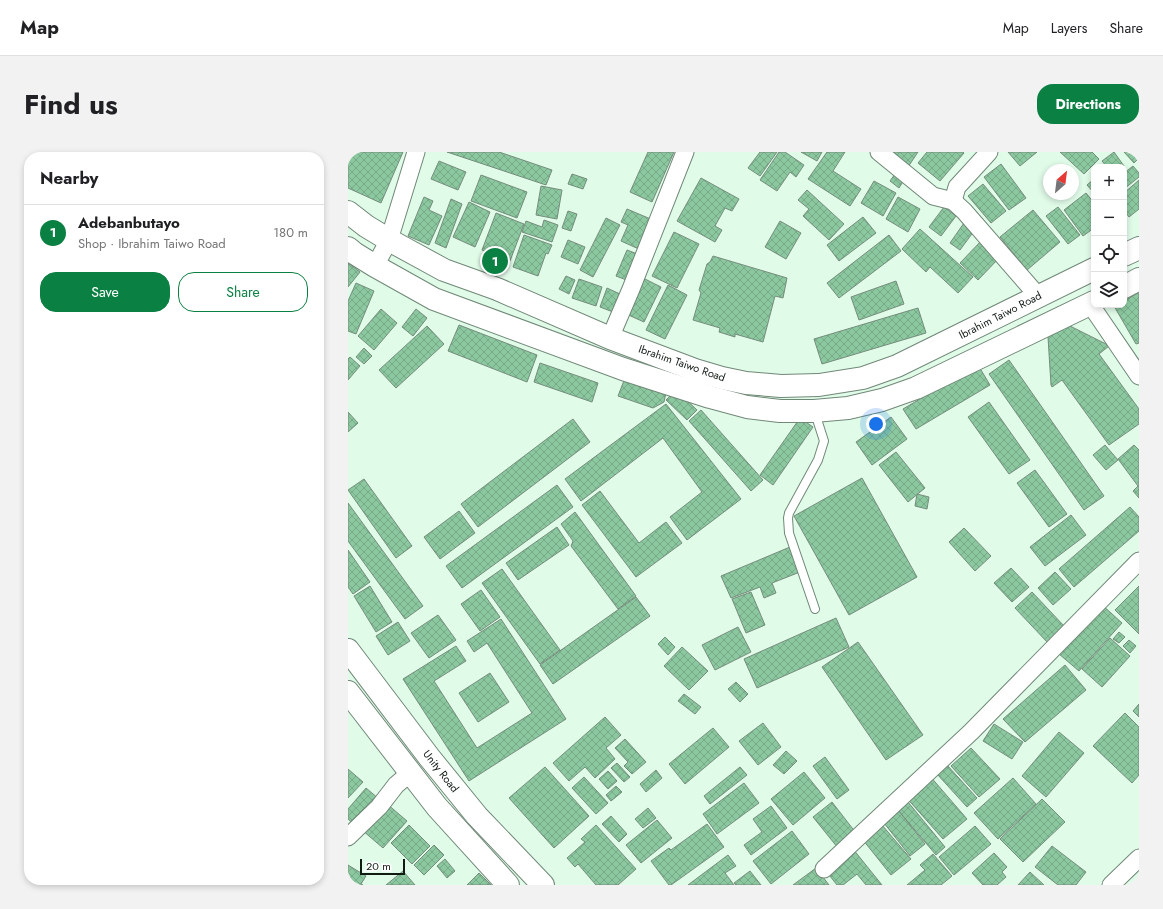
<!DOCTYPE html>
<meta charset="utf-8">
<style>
:root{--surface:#fff;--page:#f2f2f2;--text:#202124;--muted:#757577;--line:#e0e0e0;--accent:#0b8043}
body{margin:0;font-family:Jost,sans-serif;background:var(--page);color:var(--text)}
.controls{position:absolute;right:12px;top:12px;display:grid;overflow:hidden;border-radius:8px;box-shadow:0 2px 6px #0003}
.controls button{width:36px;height:36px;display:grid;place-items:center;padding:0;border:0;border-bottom:1px solid var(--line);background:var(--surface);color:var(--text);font:20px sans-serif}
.compass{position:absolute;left:695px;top:12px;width:36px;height:36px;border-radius:50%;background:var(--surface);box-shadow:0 2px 6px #0003;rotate:28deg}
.scale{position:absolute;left:12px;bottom:10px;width:45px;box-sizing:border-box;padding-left:4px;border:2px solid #111a13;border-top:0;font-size:11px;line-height:14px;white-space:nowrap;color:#111a13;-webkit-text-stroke:3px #fff;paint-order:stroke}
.you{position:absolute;left:528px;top:272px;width:14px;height:14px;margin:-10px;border:3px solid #fff;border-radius:50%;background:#1a73e8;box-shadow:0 0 0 6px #1a73e833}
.badge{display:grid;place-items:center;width:26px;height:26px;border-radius:50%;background:var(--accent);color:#fff;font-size:13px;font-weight:700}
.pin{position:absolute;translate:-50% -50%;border:2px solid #fff;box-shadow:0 1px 4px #0006}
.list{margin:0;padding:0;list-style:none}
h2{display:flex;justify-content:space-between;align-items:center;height:52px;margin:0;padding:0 16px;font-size:17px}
h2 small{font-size:13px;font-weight:400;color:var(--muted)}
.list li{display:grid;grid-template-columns:26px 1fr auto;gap:12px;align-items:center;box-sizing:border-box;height:56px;padding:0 16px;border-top:1px solid var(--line)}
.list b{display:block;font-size:15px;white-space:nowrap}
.list p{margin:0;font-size:13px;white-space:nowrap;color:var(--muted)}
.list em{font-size:13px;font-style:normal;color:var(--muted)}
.actions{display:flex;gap:8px;padding:12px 16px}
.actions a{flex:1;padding:9px 0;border:1px solid var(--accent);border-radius:16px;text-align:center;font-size:14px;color:var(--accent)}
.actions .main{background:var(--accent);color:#fff}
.icon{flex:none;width:22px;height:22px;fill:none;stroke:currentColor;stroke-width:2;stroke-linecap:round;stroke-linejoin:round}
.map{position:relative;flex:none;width:791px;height:733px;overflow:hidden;border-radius:16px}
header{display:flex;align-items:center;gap:24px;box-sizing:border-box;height:56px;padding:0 20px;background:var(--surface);border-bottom:1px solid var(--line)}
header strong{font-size:19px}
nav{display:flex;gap:22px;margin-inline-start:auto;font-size:14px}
.intro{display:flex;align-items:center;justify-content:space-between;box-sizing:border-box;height:96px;padding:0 24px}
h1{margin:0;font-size:28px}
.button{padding:10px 18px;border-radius:16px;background:var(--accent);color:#fff;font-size:14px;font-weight:700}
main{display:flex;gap:24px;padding:0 24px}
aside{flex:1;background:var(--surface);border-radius:16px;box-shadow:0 2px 6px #0003}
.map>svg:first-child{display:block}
</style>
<header>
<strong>Map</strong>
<nav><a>Map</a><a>Layers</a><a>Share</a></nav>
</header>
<div class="intro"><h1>Find us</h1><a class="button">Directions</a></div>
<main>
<aside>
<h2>Nearby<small></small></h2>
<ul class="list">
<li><span class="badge">1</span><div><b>Adebanbutayo</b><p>Shop · Ibrahim Taiwo Road</p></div><em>180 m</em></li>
</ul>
<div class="actions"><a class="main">Save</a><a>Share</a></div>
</aside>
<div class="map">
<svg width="791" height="733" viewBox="0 0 791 733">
<defs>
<pattern id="building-cross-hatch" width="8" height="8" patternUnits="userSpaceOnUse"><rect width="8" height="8" fill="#8bc89f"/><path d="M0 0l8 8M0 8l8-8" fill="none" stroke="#77ab88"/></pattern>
</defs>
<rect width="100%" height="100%" fill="#e1fbe9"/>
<g fill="url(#building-cross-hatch)" stroke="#758c7c">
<path d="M0,0H55L33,51L0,36Z"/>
<path d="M99,0H151L204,18L198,33Z"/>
<path d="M300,0H326L304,50L282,40Z"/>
<path d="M412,0H429L412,24L400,16Z"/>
<path d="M431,0H437L456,13L448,25L442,20L429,39L412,28Z"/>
<path d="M453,0H474L469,9Z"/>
<path d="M479,0H497L485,19L513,37L502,54L460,27Z"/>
<path d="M539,0H570L560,15Z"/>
<path d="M579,0H615L616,1L592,29L570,11Z"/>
<path d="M660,0H689L672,14Z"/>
<path d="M712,0H744L751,7L736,22Z"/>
<path d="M766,0L776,14L775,15H759L754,9Z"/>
<path d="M776,0H791V6L786,11Z"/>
<path d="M91,9L118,20L110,38L83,27Z"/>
<path d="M653,12L678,46L661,58L636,25Z"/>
<path d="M785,14L791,21V25L776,37V21Z"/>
<path d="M224,22L239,27L235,37L220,32Z"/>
<path d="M547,22L556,28L551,36L542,29Z"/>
<path d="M133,23L179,40L169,66L123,49Z"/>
<path d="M353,26L391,47L384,59L377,56L367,74L374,78L367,90L329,69Z"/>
<path d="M746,27V41L739,33Z"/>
<path d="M791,28V57L781,65L776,58V41Z"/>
<path d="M526,29L548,41L535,64L513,51Z"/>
<path d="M635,32L658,59L643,71L620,44Z"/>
<path d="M193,34L214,38L209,67L188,63Z"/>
<path d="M459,38L496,72L481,88L455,64L461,57L450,48Z"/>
<path d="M738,41L746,51V76L735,84L716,58Z"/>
<path d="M76,45L85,49L81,58L94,64L81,93L60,84Z"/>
<path d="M550,45L572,57L560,80L538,67Z"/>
<path d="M103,47L114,52L98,96L87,91Z"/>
<path d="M121,50L142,60L127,95L105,85Z"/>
<path d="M596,55L608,64L593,84L581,75Z"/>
<path d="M710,55L732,83L720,92L698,64Z"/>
<path d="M279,57L305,68L293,98L273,89L280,73L273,70Z"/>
<path d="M685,58L712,90L679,118L652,85Z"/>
<path d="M220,59L229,62L223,79L214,76Z"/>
<path d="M148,61L176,72L162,109L134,98Z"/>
<path d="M515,65L528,81L491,109L479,93Z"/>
<path d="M258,66L272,73L245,125L232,118Z"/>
<path d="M196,68L210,73L204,90L174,80L178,69L194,75Z"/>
<path d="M432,69L453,81L438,107L417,95Z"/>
<path d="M616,71L626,79L612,98L602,91Z"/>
<path d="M572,77L625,125L610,141L582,115L578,120L554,97Z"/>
<path d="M326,80L351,92L329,136L304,124Z"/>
<path d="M176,83L204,93L200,102L198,101L190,124L165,115Z"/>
<path d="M541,83L553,99L491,146L479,131Z"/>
<path d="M635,87L653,104L630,128L612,111Z"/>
<path d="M220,88L237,95L230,112L213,105Z"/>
<path d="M279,98L292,103L281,129L268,124Z"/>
<path d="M365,104L439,126L435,146L427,144L415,190L387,182V185L371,180L372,176L345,168L353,141L351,138L359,112L362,110Z"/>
<path d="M0,111L12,120L0,135Z"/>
<path d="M218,124L227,128L221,142L211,137Z"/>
<path d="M293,125L313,135L296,170L276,161Z"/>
<path d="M231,127L254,135L248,154L224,146Z"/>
<path d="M548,129L556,152L511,168L503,145Z"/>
<path d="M8,131L26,139L8,182L0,179V149Z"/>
<path d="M320,133L339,143L317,187L298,178Z"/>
<path d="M259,136L272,142L265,160L252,155Z"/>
<path d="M790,141L791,143V191L788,192L766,154L776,153V149Z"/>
<path d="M570,156L578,181L474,212L466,187Z"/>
<path d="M33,157L49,171L26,198L10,184Z"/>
<path d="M68,157L79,166L65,184L54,175Z"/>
<path d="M111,173L189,203L179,230L100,199Z"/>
<path d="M720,173L760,193L761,194L751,202L791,257V272L761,293L714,228L704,235L703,233L700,185Z"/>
<path d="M79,174L96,192L48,236L31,218Z"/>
<path d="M16,196L24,204L16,212L8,205Z"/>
<path d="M2,205L12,214L0,228V207Z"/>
<path d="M661,208L756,344L736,358L641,222Z"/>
<path d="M192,211L250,231L244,250L186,230Z"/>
<path d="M630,213L642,233L568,277L555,257Z"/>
<path d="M277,226L318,241L316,250L305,256L270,244Z"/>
<path d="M328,238L349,258L339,268L318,248Z"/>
<path d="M641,250L682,308L661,322L620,265Z"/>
<path d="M318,252L393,347L339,388L322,365L354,340L315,286L233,349L217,327Z"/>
<path d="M353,258L415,328L403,339L341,269Z"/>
<path d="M0,260L10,271L0,280Z"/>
<path d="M543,265L559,287L524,313L508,290Z"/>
<path d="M452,266L465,275L425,333L412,323Z"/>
<path d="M225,267L242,290L130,375L113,352Z"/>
<path d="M757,293L770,308L758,318L745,303Z"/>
<path d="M786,293L791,298V346L785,339L790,334L770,307Z"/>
<path d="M548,300L577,336L560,350L531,313Z"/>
<path d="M687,318L719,362L701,375L669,331Z"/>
<path d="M514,326L569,425L501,463L446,364Z"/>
<path d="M16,327L64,394L48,406L0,338Z"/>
<path d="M209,333L225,355L114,436L98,414Z"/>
<path d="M252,339L291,391L318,370L334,391L288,425L234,353Z"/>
<path d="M569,342L581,345L579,357L567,354Z"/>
<path d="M0,351L75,454L57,467L0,389Z"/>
<path d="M782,355L791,365V379L726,435L711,417Z"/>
<path d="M111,359L127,381L92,407L76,385Z"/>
<path d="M227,360L288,444L270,457L223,394L225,389L213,372Z"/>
<path d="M723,363L738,383L697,414L682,395Z"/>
<path d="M209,375L221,393L170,428L158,411Z"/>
<path d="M616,376L643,404L627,419L601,390Z"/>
<path d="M442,395L452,420L424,431L428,441L416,446L412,435L383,446L373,424Z"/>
<path d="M0,398L22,430L5,442L0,435Z"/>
<path d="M663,416L681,435L664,450L646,431Z"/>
<path d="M154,417L212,498L192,512L134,431Z"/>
<path d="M707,420L723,437L705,453L690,436Z"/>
<path d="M22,434L44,470L28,480L6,444Z"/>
<path d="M791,434V482L767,458Z"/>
<path d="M133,438L152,465L132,479L113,452Z"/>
<path d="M403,440L417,473L398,481L384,447Z"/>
<path d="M684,440L717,475L700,491L667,456Z"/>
<path d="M288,445L302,464L205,532L192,513Z"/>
<path d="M752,451L774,471L731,519L711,502Z"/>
<path d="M90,463L108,488L81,506L63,481Z"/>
<path d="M488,466L501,495L409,536L396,507Z"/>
<path d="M153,467L218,567L121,629L55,527L108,494L118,509L86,529L129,596L184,561L139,491L126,500L119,489Z"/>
<path d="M50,470L62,489L40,503L28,484Z"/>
<path d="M390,475L403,500L367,518L354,493Z"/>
<path d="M771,480L777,485L771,491L765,487Z"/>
<path d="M317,485L327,495L320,503L310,492Z"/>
<path d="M762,486L782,504L754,535L734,517Z"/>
<path d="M781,488L788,494L782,501L775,494Z"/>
<path d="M510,490L575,583L538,608L474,515Z"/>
<path d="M334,495L360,519L341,538L316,514Z"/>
<path d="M717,513L738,538L677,590L655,567Z"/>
<path d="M142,521L161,550L130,570L111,541Z"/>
<path d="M388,530L400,542L392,550L380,537Z"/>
<path d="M336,542L353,555L347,562L330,549Z"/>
<path d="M791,552V565L785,559Z"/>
<path d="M777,561L791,575V623L784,631L745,594Z"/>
<path d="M257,565L273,583L258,596L267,607L247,626L237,615L221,629L205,611Z"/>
<path d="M415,571L433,595L410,613L391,589Z"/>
<path d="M646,572L675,590L664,607L635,589Z"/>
<path d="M365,576L381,595L337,632L321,612Z"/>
<path d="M711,580L736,601L698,645L674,624Z"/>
<path d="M277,587L298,610L284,622L276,614L280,610L267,596Z"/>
<path d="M623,596L652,627L631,645L603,614Z"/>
<path d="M438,599L449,609L436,622L425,613Z"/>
<path d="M477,605L501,638L489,647L465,614Z"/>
<path d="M269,611L282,625L276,630L263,616Z"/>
<path d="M599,613L629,646L619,655L589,622Z"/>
<path d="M197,615L241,664L206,696L161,646Z"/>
<path d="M392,615L399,623L362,652L356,644Z"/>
<path d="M0,617L15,630L0,646Z"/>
<path d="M308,618L314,626L298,640L292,632Z"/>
<path d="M260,619L269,629L260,637L251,627Z"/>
<path d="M456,620L477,646L445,673L423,647Z"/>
<path d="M581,623L619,667L595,687L557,644Z"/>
<path d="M236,625L260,651L248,662L224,636Z"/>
<path d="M665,626L688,652L650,687L626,661Z"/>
<path d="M396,631L411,651L369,682L355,662Z"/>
<path d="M268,634L274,640L263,649L258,643Z"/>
<path d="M18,636L31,647L8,674L0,667V657Z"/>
<path d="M694,647L717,670L675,710L652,687Z"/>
<path d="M484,650L508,681L490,696L465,665Z"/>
<path d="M560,650L597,695L588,703L550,658Z"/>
<path d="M38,651L59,669L35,696L14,678Z"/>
<path d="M423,654L439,676L403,703L396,693L414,680L405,667Z"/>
<path d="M300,656L308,666L295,676L287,667Z"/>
<path d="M551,659L577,692L562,704L536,671Z"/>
<path d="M263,664L279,682L271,690L254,672Z"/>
<path d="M309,668L324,686L293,711L278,693Z"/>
<path d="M359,672L376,695L323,733H321L303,709L321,696L323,698Z"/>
<path d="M61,673L82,694L64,712L43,691Z"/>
<path d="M248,673L288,717L270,733H248L230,712L227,715L219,706L237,690L233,687Z"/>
<path d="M534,673L563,707L543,723L515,688Z"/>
<path d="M627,674L643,692L606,723L591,705Z"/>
<path d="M444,679L461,702L423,732L405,709Z"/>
<path d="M86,693L96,703L76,723L66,713Z"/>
<path d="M704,694L738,720L728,733H710L687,715Z"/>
<path d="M505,697L534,733H518L509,722L495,733H489L478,719Z"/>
<path d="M646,701L659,715L654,720L658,725L649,733H635L624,721Z"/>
<path d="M585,702L604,724L593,733H559L577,718L572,713Z"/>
<path d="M380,703L388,714L377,721L386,733H340Z"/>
<path d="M97,707L107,719L99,726L89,714Z"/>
<path d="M0,713L18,724L13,732L15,733H0Z"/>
<path d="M468,716L481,733H445Z"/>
<path d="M55,719L67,733H38Z"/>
<path d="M402,719L413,733H388L386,731Z"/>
<path d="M682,720L696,733H670Z"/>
<path d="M131,721L143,733H119Z"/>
</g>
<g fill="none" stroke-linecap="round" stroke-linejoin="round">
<defs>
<path id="lane" d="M467,261L476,289L470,308L441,361L440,366L441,381L467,457"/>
<g id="street">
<path d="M531,0L585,44L605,49L616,59L690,144"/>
<path d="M605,49L609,35L641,0"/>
<path d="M27,114L41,88L68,0"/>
<path d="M742,152L791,224"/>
<path d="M262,186L283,137L337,0"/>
<path d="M0,685L31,655L48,633L62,621"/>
<path d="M476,717L623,580L791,409"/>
<path d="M763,733L791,706"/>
</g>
<g id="primary">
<path d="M0,60L18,74L41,88L96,118L149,137L262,186L347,218L374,226L398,231L433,234L471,233L515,226L549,214L746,117"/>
<path d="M0,96L6,101L27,114L86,147L275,217L362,245L399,255L432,259H466L500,256L534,248L568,236L746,150"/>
<path d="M776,103L791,96"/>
<path d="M776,135L791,127"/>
<path d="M0,498L81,605L129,664L195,733"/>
<path d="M0,540L89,655L160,733"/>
</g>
</defs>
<use href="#lane" stroke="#708877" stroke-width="10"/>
<use href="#street" stroke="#708877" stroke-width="19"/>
<use href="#primary" stroke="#708877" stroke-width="24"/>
<use href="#lane" stroke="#fff" stroke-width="8"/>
<use href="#street" stroke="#fff" stroke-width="17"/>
<use href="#primary" stroke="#fff" stroke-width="22"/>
</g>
<g text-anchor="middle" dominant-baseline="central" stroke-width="3.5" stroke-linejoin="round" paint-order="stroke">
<g font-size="11" fill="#111a13" stroke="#fff">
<text transform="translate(652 163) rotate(-27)">Ibrahim Taiwo Road</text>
<text transform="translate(334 211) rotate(19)">Ibrahim Taiwo Road</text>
<text transform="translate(93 619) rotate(52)">Unity Road</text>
</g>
</g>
</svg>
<div class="controls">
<button>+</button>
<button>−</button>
<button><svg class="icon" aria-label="locate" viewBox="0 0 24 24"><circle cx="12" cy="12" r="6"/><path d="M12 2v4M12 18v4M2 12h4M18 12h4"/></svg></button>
<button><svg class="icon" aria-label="layers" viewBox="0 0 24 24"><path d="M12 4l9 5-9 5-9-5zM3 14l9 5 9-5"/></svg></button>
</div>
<svg class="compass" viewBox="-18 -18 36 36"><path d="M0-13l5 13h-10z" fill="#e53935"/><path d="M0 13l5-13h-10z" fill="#757577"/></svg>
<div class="scale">20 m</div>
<div class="you"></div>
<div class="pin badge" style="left:147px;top:109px">1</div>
</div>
</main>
